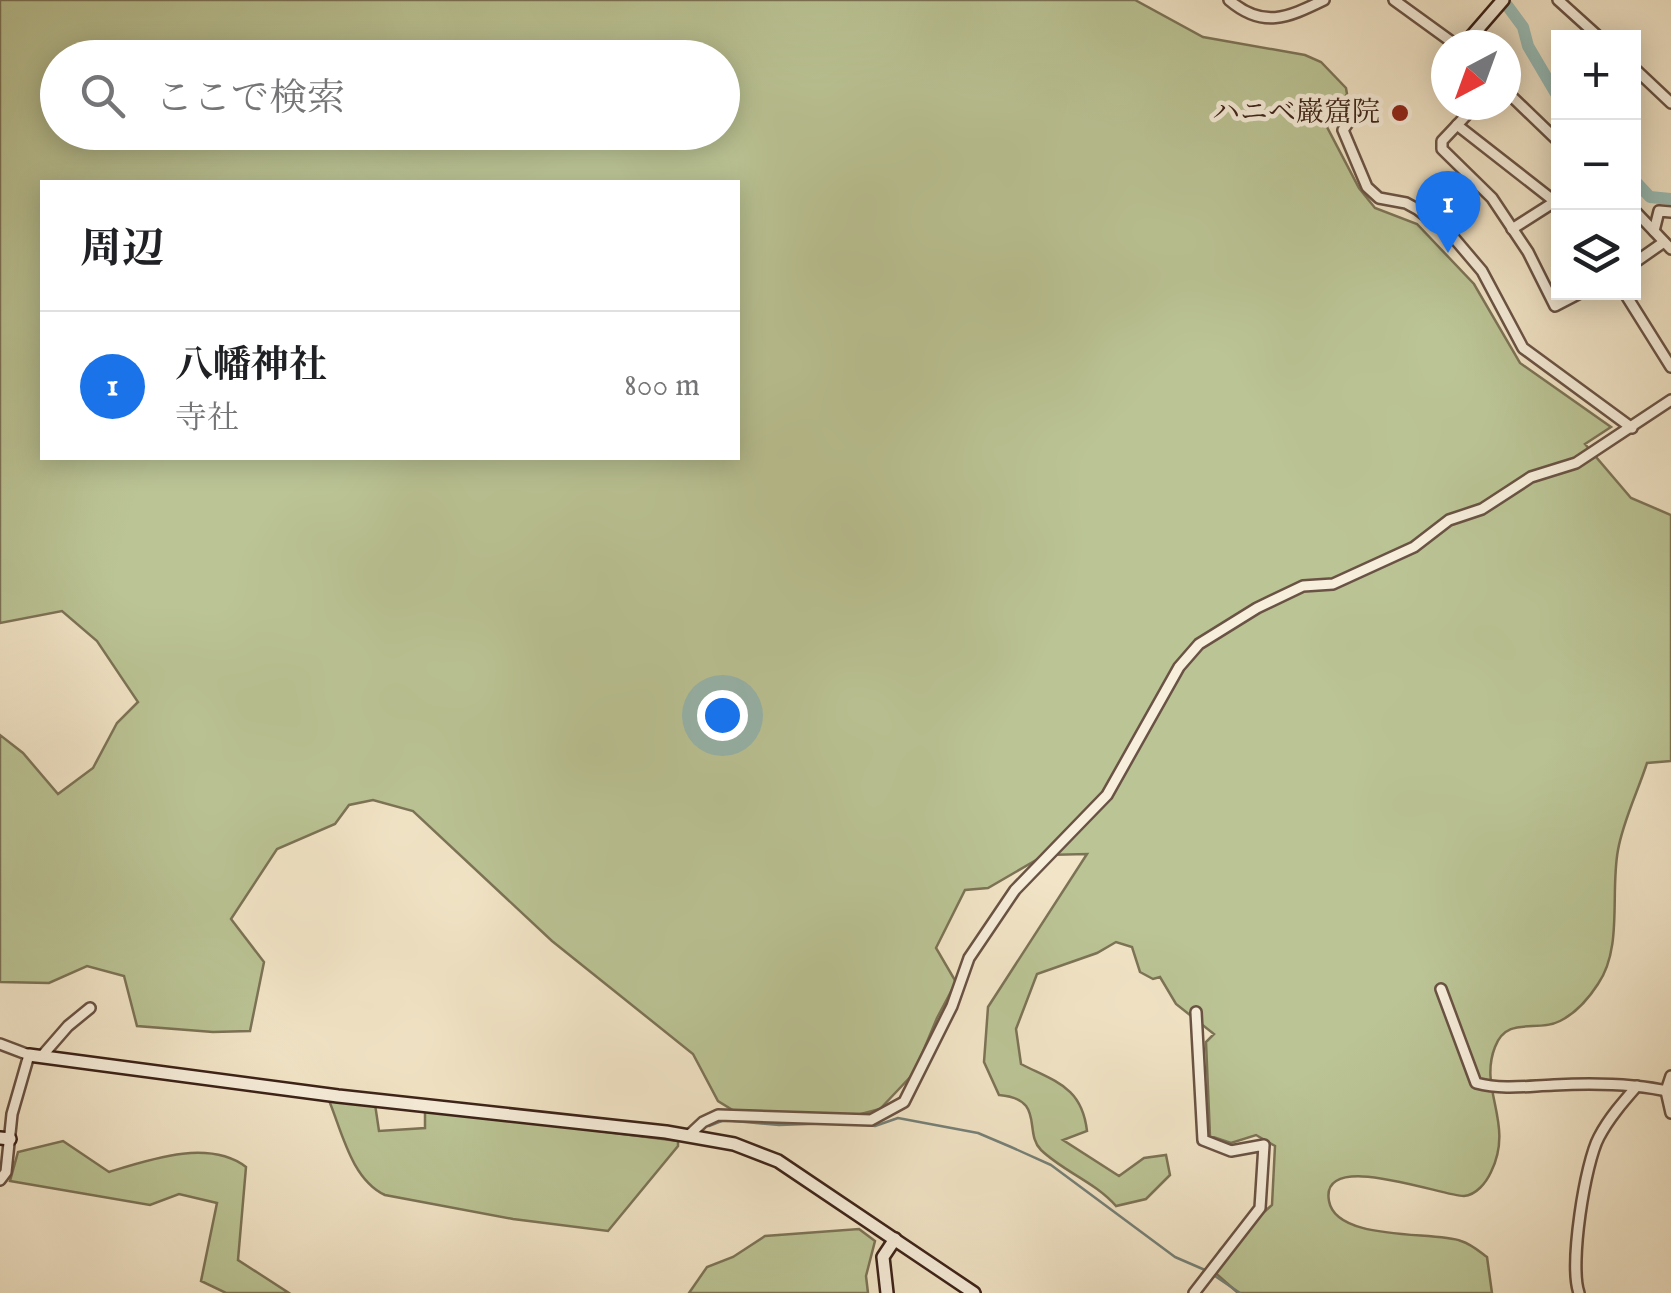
<!DOCTYPE html>
<html lang="ja">
<meta charset="utf-8">
<style>
:root{--surface:#fff;--page:#f6f6f6;--text:#202124;--muted:#757577;--line:#e0e0e0;--accent:#1a73e8}
body{margin:0;font-family:"IM FELL English","Noto Serif JP",serif;background:var(--page);color:var(--text)}
.controls{position:absolute;right:30px;top:30px;display:grid;overflow:hidden;border-radius:0px;box-shadow:0 5px 25px #0003}
.controls button{width:90px;height:90px;display:grid;place-items:center;padding:0;border:0;border-bottom:2px solid var(--line);background:var(--surface);color:var(--text);font:50px sans-serif}
.compass{position:absolute;left:1431px;top:30px;width:90px;height:90px;border-radius:50%;background:var(--surface);box-shadow:0 5px 25px #0003;rotate:221deg}
.you{position:absolute;left:722px;top:715px;width:35px;height:35px;margin:-25px;border:8px solid #fff;border-radius:50%;background:#1a73e8;box-shadow:0 0 0 15px #1a73e833}
.badge{display:grid;place-items:center;width:65px;height:65px;border-radius:50%;background:var(--accent);color:#fff;font-size:32px;font-weight:700}
.pin{position:absolute;translate:-50% -82px;filter:drop-shadow(0 2px 5px #0008)}
.pin::after{content:'';position:absolute;top:52px;width:35px;height:30px;background:inherit;clip-path:polygon(0 0,100% 0,50% 100%)}
.list{margin:0;padding:0;list-style:none}
h2{display:flex;justify-content:space-between;align-items:center;height:130px;margin:0;padding:0 40px;font-size:42px}
h2 small{font-size:32px;font-weight:400;color:var(--muted)}
.list li{display:grid;grid-template-columns:65px 1fr auto;gap:30px;align-items:center;box-sizing:border-box;height:150px;padding:0 40px;border-top:2px solid var(--line)}
.list b{display:block;font-size:38px;white-space:nowrap}
.list p{margin:0;font-size:32px;white-space:nowrap;color:var(--muted)}
.list em{font-size:32px;font-style:normal;color:var(--muted)}
.icon{flex:none;width:55px;height:55px;fill:none;stroke:currentColor;stroke-width:2;stroke-linecap:round;stroke-linejoin:round}
.map{position:relative;flex:none;width:1671px;height:1293px;overflow:hidden}
.search{position:absolute;background:var(--surface);box-shadow:0 5px 25px #0003;left:40px;top:40px;width:700px;height:110px;display:flex;align-items:center;gap:25px;box-sizing:border-box;padding:0 35px;border-radius:55px;color:var(--muted);font-size:38px}
.panel{position:absolute;background:var(--surface);box-shadow:0 5px 25px #0003;left:40px;top:180px;width:700px;height:280px;border-radius:0px}
.map>svg:first-child{display:block}
</style>
<div class="map">
<svg width="1671" height="1293" viewBox="0 0 1671 1293">
<rect width="100%" height="100%" fill="#f2e5c7"/>
<filter id="stains"><feTurbulence type="fractalNoise" baseFrequency=".002" numOctaves="4"/><feColorMatrix values="0 0 0 0 .2 0 0 0 0 .09 0 0 0 0 .02 0 0 0 .5 -.17"/></filter>
<radialGradient id="worn" r=".72"><stop offset=".6" stop-color="#630" stop-opacity="0"/><stop offset="1" stop-color="#630" stop-opacity=".3"/></radialGradient>
<g fill="#bbc495" stroke="#7c7356" stroke-width="2.5" fill-rule="evenodd">
<path d="M0,0H1135L1203,37L1305,55L1321,62L1346,88L1347,94L1327,127L1359,188L1375,208L1417,224L1474,284L1520,363L1611,427L1585,444L1631,498L1671,515V761L1647,763C1638,791 1623,821 1618,850C1610,892 1623,948 1598,984C1589,998 1576,1013 1560,1021C1537,1033 1507,1015 1495,1047C1478,1090 1515,1123 1491,1172C1486,1183 1476,1195 1464,1196C1445,1197 1319,1148 1329,1201C1336,1242 1435,1231 1461,1241C1471,1244 1479,1251 1487,1257L1492,1293H1238L1211,1269L1220,1250L1272,1205L1275,1146L1256,1135L1231,1143L1210,1136L1206,1042L1214,1034L1176,1004L1160,977L1153,979L1140,972L1132,947L1116,942L1097,953L1037,974L1016,1029L1021,1064C1056,1082 1082,1087 1087,1131L1063,1140L1119,1176L1144,1158L1166,1155L1170,1175L1146,1199L1116,1206C1095,1182 1064,1172 1041,1150C1023,1132 1046,1099 999,1095L984,1062L988,1007L1087,854L1045,855L988,888L965,890L936,948L956,982L937,1018L914,1073L880,1109L857,1115L739,1114L718,1101L693,1054L552,941L413,811L373,800L349,805L335,824L277,849L231,919L264,962L250,1031L213,1032L137,1026L124,976L87,966L49,983L0,982V735L23,753L58,794L93,768L117,723L138,702L97,641L62,611L0,623ZM58,58H722V132H58ZM42,182H738V458H42Z"/>
<path d="M328,1098L375,1104L379,1131L425,1128V1109L678,1141V1146L608,1231L513,1219L385,1195C351,1179 342,1131 328,1098Z"/>
<path d="M63,1141L109,1172C151,1159 209,1139 246,1167L238,1260L289,1293H226L201,1281L217,1203L179,1194L150,1205L10,1181L18,1152Z"/>
<path d="M859,1229L875,1241L866,1276L868,1293H689L707,1267L733,1257L765,1236Z"/>
</g>
<g fill="none" stroke-linecap="round" stroke-linejoin="round">
<g stroke="#758078" stroke-width="2.5">
<path d="M861,1124L875,1126L898,1118L978,1133L1011,1147L1051,1165L1175,1257L1205,1270"/>
<path d="M709,1126L724,1120L779,1125L838,1123"/>
<path d="M1212,1274L1240,1293"/>
<path d="M1189,1293L1204,1271"/>
</g>
<g stroke="#9bbfb8" stroke-width="12">
<path d="M1503,0L1523,27L1528,46L1558,97"/>
<path d="M1634,180L1650,197L1671,199"/>
</g>
<defs>
<g id="street">
<path d="M1229,0C1263,29 1287,18 1324,0"/>
<path d="M1394,0L1456,45"/>
<path d="M1558,0L1600,38"/>
<path d="M1634,68L1671,103"/>
<path d="M1506,91L1558,141"/>
<path d="M1361,105L1343,130L1367,187L1379,198L1406,203L1417,209L1454,238L1482,271L1523,348L1632,428"/>
<path d="M1476,105L1442,141V149L1492,198L1528,252L1555,306L1582,292"/>
<path d="M1457,125L1558,204"/>
<path d="M1634,210L1671,249"/>
<path d="M1512,229L1556,201"/>
<path d="M1654,231L1659,211L1671,212"/>
<path d="M1634,263L1664,242"/>
<path d="M1624,292L1671,367"/>
<path d="M1441,989L1476,1083C1503,1090 1527,1086 1554,1085C1593,1083 1633,1083 1671,1092"/>
<path d="M0,1044L29,1055L12,1114L6,1172L0,1180"/>
<path d="M41,1057L68,1026L90,1008"/>
<path d="M1671,1076L1666,1091L1671,1113"/>
<path d="M688,1136L703,1122L718,1115L871,1120L904,1102L952,1006L969,958L1015,890L1107,795L1179,667L1199,644L1257,608L1303,586L1333,584L1414,547L1449,520L1482,509L1531,477L1576,463L1671,400"/>
<path d="M1194,1293L1260,1208L1264,1145L1231,1151L1203,1140L1196,1012"/>
<path d="M1579,1293C1569,1265 1585,1163 1599,1137C1609,1118 1623,1102 1637,1086"/>
</g>
<g id="secondary">
<path d="M1464,45L1503,0"/>
<path d="M29,1055L338,1096L666,1132L734,1144L778,1161L974,1293"/>
<path d="M0,1138L10,1139"/>
<path d="M887,1293L883,1257L895,1239"/>
</g>
</defs>
<use href="#street" stroke="#6a5344" stroke-width="14"/>
<use href="#secondary" stroke="#3c2218" stroke-width="16"/>
<use href="#street" stroke="#f7eedb" stroke-width="9"/>
<use href="#secondary" stroke="#f7eedb" stroke-width="11"/>
</g>
<circle fill="#8f2418" stroke="#f7eedb" stroke-width="4" cx="1400" cy="113" r="10"/>
<g text-anchor="middle" dominant-baseline="central" stroke-width="9" stroke-linejoin="round" paint-order="stroke">
<g font-size="28" fill="#3c2218" stroke="#f7eedb" text-anchor="end">
<text x="1380" y="113">ハニベ巌窟院</text>
</g>
</g>
<rect width="100%" height="100%" filter="url(#stains)"/>
<rect width="100%" height="100%" fill="url(#worn)"/>
</svg>
<div class="controls">
<button>+</button>
<button>−</button>
<button><svg class="icon" aria-label="layers" viewBox="0 0 24 24"><path d="M12 4l9 5-9 5-9-5zM3 14l9 5 9-5"/></svg></button>
</div>
<svg class="compass" viewBox="-18 -18 36 36"><path d="M0-13l5 13h-10z" fill="#e53935"/><path d="M0 13l5-13h-10z" fill="#757577"/></svg>
<div class="you"></div>
<div class="pin badge" style="left:1448px;top:253px">1</div>
<div class="search"><svg class="icon" aria-label="search" viewBox="0 0 24 24"><circle cx="10" cy="10" r="6"/><path d="M15 15l6 6"/></svg>ここで検索</div>
<section class="panel">
<h2>周辺<small></small></h2>
<ul class="list">
<li><span class="badge">1</span><div><b>八幡神社</b><p>寺社</p></div><em>800 m</em></li>
</ul>
</section>
</div>
